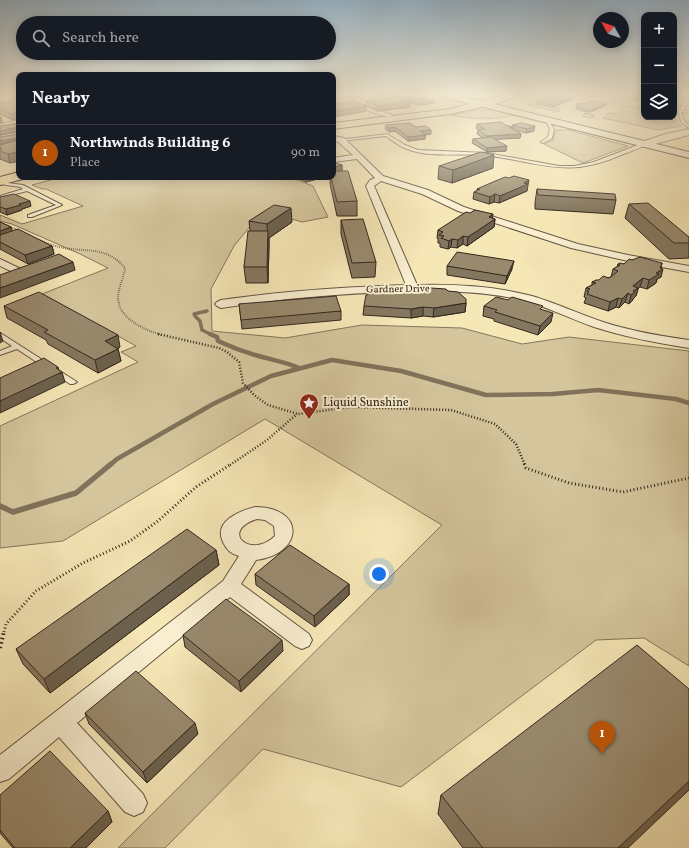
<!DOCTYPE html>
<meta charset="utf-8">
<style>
:root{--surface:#171b24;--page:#20242c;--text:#f1f3f6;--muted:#9ea1a6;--line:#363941;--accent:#b45309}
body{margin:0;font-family:Vollkorn,serif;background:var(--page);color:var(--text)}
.controls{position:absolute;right:12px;top:12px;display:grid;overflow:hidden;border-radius:8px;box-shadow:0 2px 10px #0003}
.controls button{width:36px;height:36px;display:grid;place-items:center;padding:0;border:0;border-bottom:1px solid var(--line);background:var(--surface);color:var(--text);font:20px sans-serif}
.compass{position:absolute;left:593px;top:12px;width:36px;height:36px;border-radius:50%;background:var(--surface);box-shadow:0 2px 10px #0003;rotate:310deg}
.you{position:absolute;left:379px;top:574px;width:14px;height:14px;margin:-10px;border:3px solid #fff;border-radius:50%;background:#1a73e8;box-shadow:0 0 0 6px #1a73e833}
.badge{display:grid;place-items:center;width:26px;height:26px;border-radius:50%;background:var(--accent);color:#fff;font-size:13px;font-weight:700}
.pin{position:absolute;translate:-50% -33px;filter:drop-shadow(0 1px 2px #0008)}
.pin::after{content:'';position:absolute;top:21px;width:14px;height:12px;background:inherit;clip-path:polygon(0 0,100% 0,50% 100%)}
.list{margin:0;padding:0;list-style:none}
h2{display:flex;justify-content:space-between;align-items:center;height:52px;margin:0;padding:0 16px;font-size:17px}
h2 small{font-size:13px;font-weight:400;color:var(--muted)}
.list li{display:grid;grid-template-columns:26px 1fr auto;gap:12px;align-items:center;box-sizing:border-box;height:56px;padding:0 16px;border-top:1px solid var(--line)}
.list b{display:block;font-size:15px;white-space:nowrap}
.list p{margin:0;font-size:13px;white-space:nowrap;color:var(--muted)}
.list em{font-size:13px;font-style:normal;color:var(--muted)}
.icon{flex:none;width:22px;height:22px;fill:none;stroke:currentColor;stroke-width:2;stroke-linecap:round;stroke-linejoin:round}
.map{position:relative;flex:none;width:689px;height:848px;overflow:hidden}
.search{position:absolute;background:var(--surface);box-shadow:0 2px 10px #0003;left:16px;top:16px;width:320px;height:44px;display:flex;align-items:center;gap:10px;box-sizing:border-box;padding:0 14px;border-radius:22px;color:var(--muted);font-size:15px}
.panel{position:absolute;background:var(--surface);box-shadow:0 2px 10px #0003;left:16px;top:72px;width:320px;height:108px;border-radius:8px}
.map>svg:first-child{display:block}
</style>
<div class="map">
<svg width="689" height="848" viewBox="0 0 689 848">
<rect width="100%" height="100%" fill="#f6e7b7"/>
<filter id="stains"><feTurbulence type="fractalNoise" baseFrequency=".005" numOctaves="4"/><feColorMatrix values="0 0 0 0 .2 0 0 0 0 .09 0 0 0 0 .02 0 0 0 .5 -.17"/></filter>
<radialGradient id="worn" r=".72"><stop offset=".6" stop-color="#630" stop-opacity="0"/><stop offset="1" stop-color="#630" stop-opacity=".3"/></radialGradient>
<g fill="#d5c69d" stroke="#84765e">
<path d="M622,106L644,108V117H674L675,113L676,121L681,126L658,130L603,118L608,113L621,114Z"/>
<path d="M476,110H492L514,115C493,121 471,119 451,115Z"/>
<path d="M555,130H568L628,146L583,163L544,144L553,140Z"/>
<path d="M61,177H289L313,186L328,217L302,222L275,214L257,218L234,246L211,289L212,331L285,338L362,325L462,328L522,344L569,337L689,351V666L644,638L596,640L401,787L263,749L165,848H118L442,525L265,419L63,541L0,548V426L138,362L121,352L136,346L42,294L108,268L80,254L12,224L0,221V215L22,224L83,206L46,189H42L32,185Z"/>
</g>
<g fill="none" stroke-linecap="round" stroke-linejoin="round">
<path stroke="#81725b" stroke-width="2" d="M0,96L7,94"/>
<g stroke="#81725b" stroke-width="3.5">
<path d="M195,316L194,314L207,311"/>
<path d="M196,317L200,321L202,330L212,335"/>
</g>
<g stroke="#81725b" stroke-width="4.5">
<path d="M210,334L217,337L218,341C233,348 250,354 266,358C278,361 288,363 299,368"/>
<path d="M110,465L117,459L213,404L271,376L332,360L401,371L486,395L553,394L598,390L676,399L689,403"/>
</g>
<path stroke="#81725b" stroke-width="5.5" d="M0,506L13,512L76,493L111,464"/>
<defs>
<g id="service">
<path d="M376,94L399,98L418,97L413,94H417L424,97C409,103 389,101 376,94Z"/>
<path d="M555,94L556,96L534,104L558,109V111L528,104Z"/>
<path d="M678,94H681L678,96L689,98V102L683,110L689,111V113L682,112C682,118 684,121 689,125V128L681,122L678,110L687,100L674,98V96Z"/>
<path d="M585,114L594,116L592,117L584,116Z"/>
<path d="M548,120L554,129L552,138L543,143L541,142L548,137L550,129L546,121Z"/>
<path d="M19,132V134L0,138V136Z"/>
<path d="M387,134L405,145L418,150L487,153L559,166H574L594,162L643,143L646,144C639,149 629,152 621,155C565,180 538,161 483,155C459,153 430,158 407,149C399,146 393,141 386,136L341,141L339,140Z"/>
<path d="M0,182L23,185L62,205L32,217H28V215L56,205L27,191L0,198V196L23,189L20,187L0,184Z"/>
<path d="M0,333L2,334L77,382L73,384H70L17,349L0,355V351L12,346L0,338Z"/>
</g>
<g id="minor">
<path d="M354,103H358L392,115L389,117L377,114L354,105Z"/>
<path d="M19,120V124L0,128V124Z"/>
<path d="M333,136L344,138L383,176L428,190L464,207L578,244L628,255L689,266V272L628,261L571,248L458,211L422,194L381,181L374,186L417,285C455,284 495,286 532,296C556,303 579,314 603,322C631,331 660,336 689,340V348C657,343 625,337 594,327C568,318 544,305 517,299C475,290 433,291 390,292C333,294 277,299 221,308L217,306L215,304L217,302L221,300C283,291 344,287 406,285L366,186L370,180L375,178L357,159L333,162V158L353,155L338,142L333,140Z"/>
<path d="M0,259L21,269L22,271L17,274L0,266Z"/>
<path d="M255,507C306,507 304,554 256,560L241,584L309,634L312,640L309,646L302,649L295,646L230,597L77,723L143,794L147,803L143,812L134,816L125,812L59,737L9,779L0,782V755L223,581L239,556C231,554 226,549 223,542C213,521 240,511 255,507ZM257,519L265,520L274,526L275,536C250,560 219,531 257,519Z"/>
</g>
<path id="tertiary" d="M689,129V135L644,147L639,144L641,142L666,134Z"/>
<path id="secondary" d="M438,94H453L689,152V158L439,96Z"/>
<g id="trunk">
<path d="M509,94H522L499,103L450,114L333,129V123L450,109Z"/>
<path d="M19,172V177H24L23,179L0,185V177Z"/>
</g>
</defs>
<use href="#service" stroke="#645644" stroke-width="2"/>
<use href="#minor" stroke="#645644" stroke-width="2"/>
<use href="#tertiary" stroke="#645644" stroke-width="2"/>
<use href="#secondary" stroke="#34261e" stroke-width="2"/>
<use href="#trunk" stroke="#34261e" stroke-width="2"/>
<g stroke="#34261e" stroke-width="1" stroke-dasharray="0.5 1" stroke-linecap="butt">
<path d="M0,102L19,99"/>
<path d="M479,116L492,118"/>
</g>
<g stroke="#34261e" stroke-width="1.5" stroke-dasharray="0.5 1" stroke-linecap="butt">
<path d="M0,223L20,231"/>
<path d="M24,233L26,234"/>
</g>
<path stroke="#34261e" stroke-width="2" stroke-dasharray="0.5 1.5" stroke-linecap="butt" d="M24,233C35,238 47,244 59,247C85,253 106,245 125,268C124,277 119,286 118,296C117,318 144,330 162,335"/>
<g stroke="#34261e" stroke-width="2.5" stroke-dasharray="1 2" stroke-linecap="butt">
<path d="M158,334L219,348L227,352L239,362L243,383L254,395L268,405L298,414L351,407L451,410L495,424L516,444L525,465"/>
<path d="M230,465L267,440L297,414"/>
</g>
<g stroke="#34261e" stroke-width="3" stroke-dasharray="1 2.5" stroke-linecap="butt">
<path d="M524,464L526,468L569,483L623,492L689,478"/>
<path d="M4,632L6,624L36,591L83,563L130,541L158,521L196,487L231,464"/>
</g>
<path stroke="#34261e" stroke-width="4" stroke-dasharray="1.5 3" stroke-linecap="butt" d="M0,648L4,631"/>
<use href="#service" fill="#f9efd0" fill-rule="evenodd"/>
<use href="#minor" fill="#f9efd0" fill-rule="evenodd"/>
<use href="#tertiary" fill="#f9efd0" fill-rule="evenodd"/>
<use href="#secondary" fill="#f9efd0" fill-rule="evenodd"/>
<use href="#trunk" fill="#f6e7b7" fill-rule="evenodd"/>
</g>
<g fill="#84775f" stroke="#34261e">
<path d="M391,94L402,97L410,100L434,101V103L419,105L410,103V107L378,111L366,106V111L333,117V104L366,106V101L393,97L391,96Z"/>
<path d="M577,94H598L592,97Z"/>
<path d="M636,94H644V102L634,99Z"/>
<path d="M574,97L573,99L552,107L536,104L537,102Z"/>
<path d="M0,103L19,106L12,120L0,114Z"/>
<path d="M606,103V105L591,112H586L576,109V107L577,106V104H586Z"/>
<path d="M477,124L508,126L512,127V125L534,131L526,133L514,130L521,134L520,138L495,139L506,151L487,152L472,143L473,139L483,138L477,134L478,130L476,128Z"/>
<path d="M386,125L416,127L431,134L425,135V139L408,141L395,131L389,132L385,129Z"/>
<path d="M19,140V161L10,163L0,159V145Z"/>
<path d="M342,165V171L357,201V216H337L330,184V177H333Z"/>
<path d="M439,166L493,168L452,183L438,179Z"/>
<path d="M294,177H325L306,182Z"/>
<path d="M527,188V191L499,203L494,202L489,204L473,199L474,192L477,191V189L528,188Z"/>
<path d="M537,189L616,200L613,214L535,209V203Z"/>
<path d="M0,197L31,206L22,209V210L7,215L0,212Z"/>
<path d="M629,204L689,237V258L669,259L625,218Z"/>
<path d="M493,218L495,219L494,227L467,246L463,244L457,248L451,247L448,249L440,247V243H438V239L437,238L438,230Z"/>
<path d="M341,220L376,262L375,277L352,278L341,234Z"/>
<path d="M249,221L292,222L269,238V246L268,283H246L244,267L250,231Z"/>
<path d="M0,222L11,227L12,231L52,246L54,254L28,264L0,249Z"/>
<path d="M632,260L662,263L661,268V277L657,279L656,283L647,289L640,287L638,289L636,296L633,299L632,301L629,304L625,302L619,308L616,307L608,311L584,303L586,298L584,297L586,288L592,285V282L611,277L613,269L617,267L618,264H624Z"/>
<path d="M447,266L512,269L505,284L447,275Z"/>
<path d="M398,291H448L466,303L465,312L433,317L423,316L411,318L363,315L364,306Z"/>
<path d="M239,304L341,311V320L242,329Z"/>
<path d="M4,306L120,347L118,349L121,361L98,373L48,344L46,340L7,318Z"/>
<path d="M484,306L542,310L551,322L538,335L494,321V319L483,316Z"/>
<path d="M216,550L219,565L50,693L23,664L16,649Z"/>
<path d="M255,574L349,584V595L315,627L256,585Z"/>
<path d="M183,635L283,651L241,692L185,647Z"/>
<path d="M85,713L198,734L147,783L89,724Z"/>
<path d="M0,795L108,811L112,822L86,848H13L0,833Z"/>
<path d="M441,795L628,848H463L438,814Z"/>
</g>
<g fill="#6b614d" stroke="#34261e">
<path d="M594,94H598L592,97L593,95Z"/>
<path d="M574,97L573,99L552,107V105Z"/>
<path d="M410,99V107L378,111V106Z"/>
<path d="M434,101V103L419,105V104Z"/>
<path d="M606,103V105L591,112L592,110Z"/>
<path d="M366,106V111L333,117V111Z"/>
<path d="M19,112V119L12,120L11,114Z"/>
<path d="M0,117H1L3,123H0Z"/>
<path d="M535,126L534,131L526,133L527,129Z"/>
<path d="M19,127V132L0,135V131Z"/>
<path d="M395,127V131L389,132V128Z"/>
<path d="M431,130V134L419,135L420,131Z"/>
<path d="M521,134L520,138L487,140V136Z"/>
<path d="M425,135V139L408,141V137Z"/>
<path d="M19,138V140L0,144V141Z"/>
<path d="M507,146L506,151L487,152V148Z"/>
<path d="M19,152V161L10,163L8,154Z"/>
<path d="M494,155L493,168L452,183L453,170Z"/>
<path d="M342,165V172L333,175V168Z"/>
<path d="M306,177H325L306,182Z"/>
<path d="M529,180L527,191L499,203L500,196Z"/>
<path d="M495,194L494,202L489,204L490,197Z"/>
<path d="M30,201L31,206L22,209V210L7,215L6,209L19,204Z"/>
<path d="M291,208L292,222L269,238V246L268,283L267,267L268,239L267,224Z"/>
<path d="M493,214L492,221L495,219L494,227L467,246L468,237L489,217Z"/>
<path d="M11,227L13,235L0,240V231Z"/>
<path d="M463,236V244L457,248L458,240Z"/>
<path d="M452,239L451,247L448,249L449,241Z"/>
<path d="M52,246L54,254L28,264L25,255Z"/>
<path d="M514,261L512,269L505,284L507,276Z"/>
<path d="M73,262L75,270L0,298V288Z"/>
<path d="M662,263L660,271L663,269L661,277L657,279L656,283L647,289L649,280L656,273Z"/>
<path d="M643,278L640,287L638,289L636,296L633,299L632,301L629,304L631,295L633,293L631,295L633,286Z"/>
<path d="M628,293L625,302L619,308L622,299Z"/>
<path d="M618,298L616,307L608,311L610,302Z"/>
<path d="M466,303L465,312L433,317L434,308Z"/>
<path d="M423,307V316L411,318V309Z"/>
<path d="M553,313L551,322L538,335L540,326Z"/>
<path d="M0,332L3,341L0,343Z"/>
<path d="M118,335L120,347L107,354L105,341Z"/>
<path d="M118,349L121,361L98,373L95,360Z"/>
<path d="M58,367L60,374L62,372L65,382L0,413V401Z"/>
<path d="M216,550L219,565L50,693L44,679Z"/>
<path d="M349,584V595L315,627L314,616Z"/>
<path d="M282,640L283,651L241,692L239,681Z"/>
<path d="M195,723L198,734L147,783L143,772Z"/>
<path d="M689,781V790L628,848H618Z"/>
<path d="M108,811L112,822L86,848H70Z"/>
</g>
<g fill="#998a6e" stroke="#34261e">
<path d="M391,94H399L402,95L396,96Z"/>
<path d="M558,94L574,97L552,105L537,102Z"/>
<path d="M394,97H404L410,99L407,100L410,101L378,106L366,101Z"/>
<path d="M425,98L434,101L419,104L410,102V101Z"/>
<path d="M8,101L19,106V112L11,114L0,109V103Z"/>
<path d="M353,101L366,106L333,111V104Z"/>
<path d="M592,101L606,103L592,110H586L576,107L581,105L577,104L581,103L586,104Z"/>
<path d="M501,122L521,134L487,136L478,130L485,129L477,124Z"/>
<path d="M19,123V127L0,131V126Z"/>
<path d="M410,123L416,127L426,126L431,130L420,131L425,135L408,137L395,127L389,128L386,125Z"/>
<path d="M521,123L535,126L527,129L512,125Z"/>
<path d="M508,126L515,128H512Z"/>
<path d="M19,134V138L0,141V137Z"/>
<path d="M491,137L507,146L487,148L473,139Z"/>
<path d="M19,140V152L8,154L0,151V149H2L0,148V145Z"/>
<path d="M481,152L494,155L453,170L439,166Z"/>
<path d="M333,162L342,165L333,168Z"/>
<path d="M333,171H348L357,201L337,202L331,177H333Z"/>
<path d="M514,176L529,180L524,183L528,184L500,196L495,194L490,197L474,192L480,189H477L493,182L505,177L509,178Z"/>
<path d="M537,189L615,194L616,200L538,195Z"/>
<path d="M14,194L30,201L19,204L21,205L6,209L0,207V197Z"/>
<path d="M648,203L689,237V243H674L629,204Z"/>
<path d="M274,205L291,208L267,224L249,221Z"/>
<path d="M475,210L493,214L489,217L495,219L468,237L463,236L458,240L452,239L449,241L441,238L444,236L439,235L443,232L438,230L466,212L470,213Z"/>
<path d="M363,219L376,262L352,263L341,220Z"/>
<path d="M0,222L11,227L0,231Z"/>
<path d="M18,229L52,246L25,255L0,242V235Z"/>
<path d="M248,231H268L267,267H244Z"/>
<path d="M457,252L514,261L507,276L447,266Z"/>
<path d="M59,254L73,262L0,288V275Z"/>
<path d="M640,257L662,263L660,268L663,269L656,273L659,274L649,280L643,278L633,286L638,288L633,291L635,292L631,295L628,293L622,299L618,298L610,302L587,294L589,292L587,291L590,289L586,288L596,283L592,282L596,280H599L603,276L609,278L612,276L618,271L613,269L620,265L618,264L620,263L624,264L629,259L632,260Z"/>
<path d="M395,288L398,291L431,288L446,289L448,291L458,292L466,299V303L434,308L423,307L411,309L364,306L366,295L376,293L377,291Z"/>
<path d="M39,292L118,335L105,341L118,349L95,360L44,332L48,330L4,306Z"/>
<path d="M336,296L341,311L241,320L239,304Z"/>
<path d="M496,297L508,300L512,297L543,306L540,309L553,313L540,326L495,312L497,310L484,306Z"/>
<path d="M44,358L58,367L56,368L62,372L0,401V378Z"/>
<path d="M187,529L216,550L44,679L16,649Z"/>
<path d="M290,545L349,584L314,616L255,574Z"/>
<path d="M226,599L282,640L239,681L183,635Z"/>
<path d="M637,645L689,689V781L618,848H483L441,795Z"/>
<path d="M136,671L195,723L143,772L85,713Z"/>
<path d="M50,751L108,811L70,848H15L0,830V795Z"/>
</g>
<linearGradient id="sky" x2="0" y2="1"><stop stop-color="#93aec0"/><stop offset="0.44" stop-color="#fbf4df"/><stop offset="1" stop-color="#fbf4df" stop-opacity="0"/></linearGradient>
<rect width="689" height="213" fill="url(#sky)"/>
<defs>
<symbol id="sight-pin" viewBox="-11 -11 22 30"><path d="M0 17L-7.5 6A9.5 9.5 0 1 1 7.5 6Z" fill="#8f2418" stroke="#f9efd0"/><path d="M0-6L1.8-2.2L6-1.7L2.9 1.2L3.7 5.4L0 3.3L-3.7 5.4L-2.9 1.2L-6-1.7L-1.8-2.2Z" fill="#fff"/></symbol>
</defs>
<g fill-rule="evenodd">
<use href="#sight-pin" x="298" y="392" width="22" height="30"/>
</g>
<g text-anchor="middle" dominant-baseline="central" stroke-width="4" stroke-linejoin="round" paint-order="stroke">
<g font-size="10" fill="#34261e" stroke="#f9efd0">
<text transform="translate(398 289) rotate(-1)">Gardner Drive</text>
</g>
<g font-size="12" fill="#34261e" stroke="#f9efd0" text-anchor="start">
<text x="323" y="403">Liquid Sunshine</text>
</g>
</g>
<rect width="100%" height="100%" filter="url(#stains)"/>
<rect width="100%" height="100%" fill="url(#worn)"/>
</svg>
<div class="controls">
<button>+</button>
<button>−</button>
<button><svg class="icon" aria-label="layers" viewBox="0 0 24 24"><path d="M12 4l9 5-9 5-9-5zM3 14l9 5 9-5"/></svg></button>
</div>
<svg class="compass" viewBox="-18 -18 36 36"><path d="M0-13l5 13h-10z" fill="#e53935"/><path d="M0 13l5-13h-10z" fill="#9ea1a6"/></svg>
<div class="you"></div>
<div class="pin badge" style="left:602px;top:754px">1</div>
<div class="search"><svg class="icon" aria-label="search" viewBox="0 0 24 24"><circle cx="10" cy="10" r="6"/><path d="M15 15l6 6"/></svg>Search here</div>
<section class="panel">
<h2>Nearby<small></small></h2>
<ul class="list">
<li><span class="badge">1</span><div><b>Northwinds Building 6</b><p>Place</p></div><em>90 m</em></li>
</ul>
</section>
</div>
